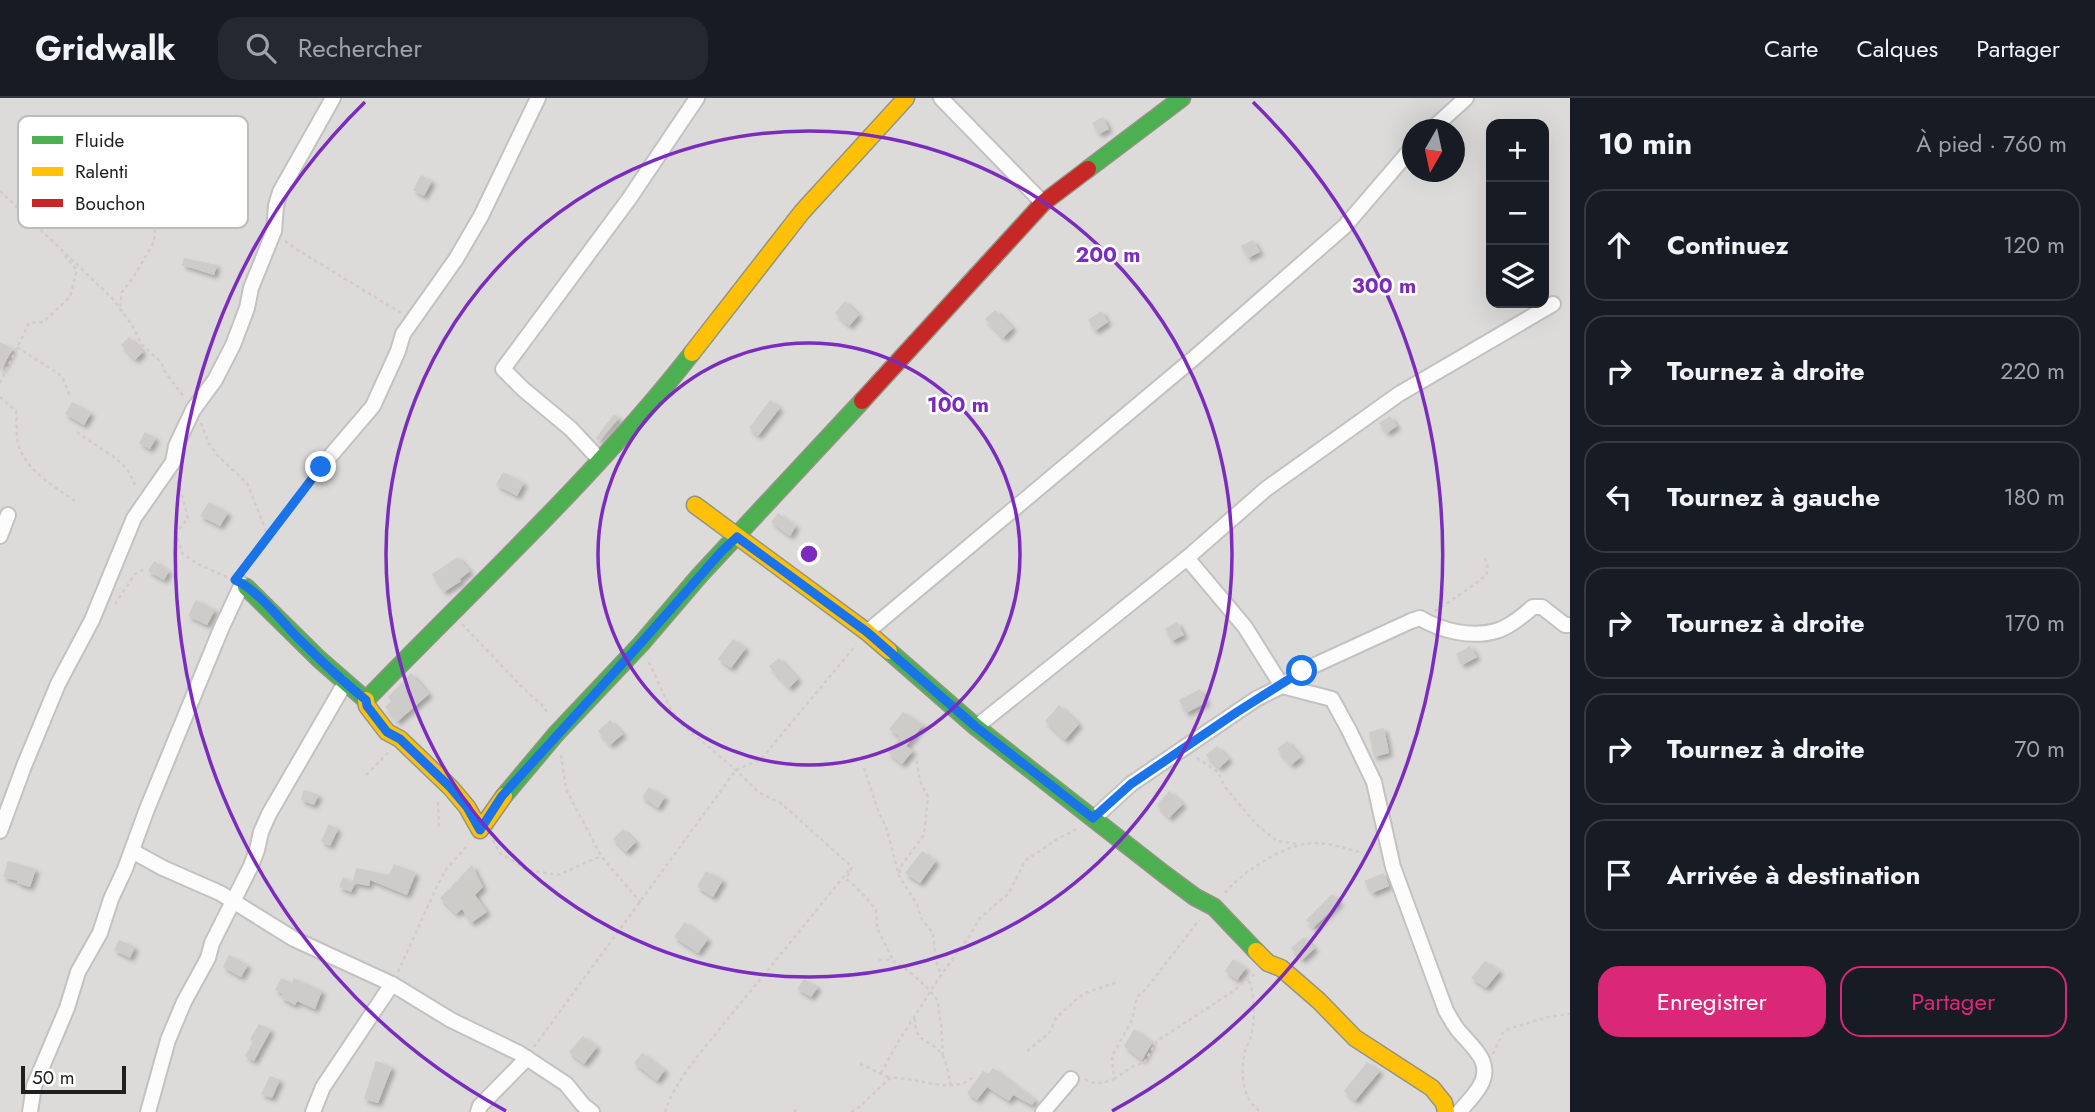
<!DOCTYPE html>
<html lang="fr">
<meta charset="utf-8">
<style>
:root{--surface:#171b24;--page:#242831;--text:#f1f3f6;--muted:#9ea1a6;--line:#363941;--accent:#db2777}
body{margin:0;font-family:Jost,sans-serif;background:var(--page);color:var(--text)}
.controls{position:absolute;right:21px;top:21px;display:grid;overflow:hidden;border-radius:14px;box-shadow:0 7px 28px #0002}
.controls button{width:63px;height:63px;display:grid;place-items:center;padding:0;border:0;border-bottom:2px solid var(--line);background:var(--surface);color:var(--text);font:35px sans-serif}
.compass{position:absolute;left:1402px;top:21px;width:63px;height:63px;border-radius:50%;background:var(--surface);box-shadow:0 7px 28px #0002;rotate:189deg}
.scale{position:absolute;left:21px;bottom:18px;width:105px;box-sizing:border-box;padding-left:7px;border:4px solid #1f1f1f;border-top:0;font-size:19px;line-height:24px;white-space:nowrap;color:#1f1f1f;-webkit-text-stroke:5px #fff;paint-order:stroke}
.stop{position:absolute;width:21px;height:21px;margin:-16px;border:5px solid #1a73e8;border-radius:50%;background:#fff}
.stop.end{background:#1a73e8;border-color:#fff;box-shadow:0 2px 7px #0008}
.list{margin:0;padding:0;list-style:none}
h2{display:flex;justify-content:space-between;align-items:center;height:91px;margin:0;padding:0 28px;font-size:30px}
h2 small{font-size:23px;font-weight:400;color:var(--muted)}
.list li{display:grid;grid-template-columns:46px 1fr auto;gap:21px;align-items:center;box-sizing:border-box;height:112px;margin:0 14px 14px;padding:0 14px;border:2px solid var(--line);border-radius:21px}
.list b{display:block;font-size:26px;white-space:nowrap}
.list em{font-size:23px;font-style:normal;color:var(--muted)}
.actions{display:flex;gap:14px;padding:21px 28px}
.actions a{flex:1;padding:16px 0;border:2px solid var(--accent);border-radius:21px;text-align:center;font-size:24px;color:var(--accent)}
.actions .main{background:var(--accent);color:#fff}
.icon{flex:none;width:38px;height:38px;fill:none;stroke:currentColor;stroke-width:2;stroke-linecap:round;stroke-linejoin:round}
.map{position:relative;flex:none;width:1570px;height:1014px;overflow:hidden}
header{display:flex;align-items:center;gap:42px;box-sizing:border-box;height:98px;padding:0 35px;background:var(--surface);border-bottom:2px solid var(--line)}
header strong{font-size:33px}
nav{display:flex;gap:38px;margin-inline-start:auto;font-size:24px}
.search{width:490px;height:63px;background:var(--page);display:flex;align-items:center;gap:18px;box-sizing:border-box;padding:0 24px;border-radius:21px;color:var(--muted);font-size:26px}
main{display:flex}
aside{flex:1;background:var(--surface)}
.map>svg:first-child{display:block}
</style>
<header>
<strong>Gridwalk</strong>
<div class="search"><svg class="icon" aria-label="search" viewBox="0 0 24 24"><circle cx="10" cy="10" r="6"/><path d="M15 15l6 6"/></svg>Rechercher</div>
<nav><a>Carte</a><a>Calques</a><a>Partager</a></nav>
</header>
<main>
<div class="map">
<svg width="1570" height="1014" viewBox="0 0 1570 1014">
<defs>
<filter id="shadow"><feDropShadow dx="3.5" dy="3.5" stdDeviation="2" flood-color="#0004"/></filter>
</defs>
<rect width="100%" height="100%" fill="#edebe8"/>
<path fill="#dcdbd9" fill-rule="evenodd" d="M0,0H1570V1014H0ZM1491,26H1544V205H1491ZM1412,32H1454V74H1412Z"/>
<g fill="#ceccc9" filter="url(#shadow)">
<path d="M1103,19L1109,31L1099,36L1092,25Z"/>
<path d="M421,77L432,83L424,98L413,92Z"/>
<path d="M1253,142L1260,154L1248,160L1241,148Z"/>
<path d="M184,160L217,167L214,177L182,167Z"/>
<path d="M845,203L859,217L849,228L835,215Z"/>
<path d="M995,212L1013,230L1003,240L985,221Z"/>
<path d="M1101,213L1108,224L1095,233L1088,222Z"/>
<path d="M129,239L143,254L135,262L121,247Z"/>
<path d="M0,244L13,251L0,273Z"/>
<path d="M770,302L780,310L758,338L749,330Z"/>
<path d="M72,304L91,315L84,327L65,316Z"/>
<path d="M614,316L619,320L599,343L596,340Z"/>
<path d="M1390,318L1397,328L1387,335L1379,325Z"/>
<path d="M145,334L156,340L150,351L139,345Z"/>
<path d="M503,374L524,385L517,398L496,387Z"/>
<path d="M209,404L228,415L220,428L200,418Z"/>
<path d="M778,415L796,428L790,438L771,424Z"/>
<path d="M458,459L470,473L460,481L461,483L444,494L432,476Z"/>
<path d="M154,463L169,473L164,482L148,473Z"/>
<path d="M196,502L215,512L207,527L188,518Z"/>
<path d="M1177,524L1184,537L1172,543L1165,531Z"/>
<path d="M733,541L746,550L731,570L718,561Z"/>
<path d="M1470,548L1477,559L1462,567L1456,556Z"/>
<path d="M779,560L798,581L789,590L769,568Z"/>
<path d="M411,575L429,596L397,624L385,609L391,603L388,599Z"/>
<path d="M1200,591L1207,604L1186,615L1179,602Z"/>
<path d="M1059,607L1079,626L1065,642L1045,623Z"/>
<path d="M903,614L923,627L906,648L913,653L902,666L888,655L900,639L889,631Z"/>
<path d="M610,622L623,636L610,647L598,633Z"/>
<path d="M1384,630L1389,655L1374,659L1369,634Z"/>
<path d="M1287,643L1301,659L1291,667L1277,651Z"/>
<path d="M1217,648L1229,661L1219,670L1206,657Z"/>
<path d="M649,689L665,699L658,710L642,699Z"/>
<path d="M304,692L319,697L314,707L301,702Z"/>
<path d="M1169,693L1183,706L1169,720L1157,707Z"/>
<path d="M329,726L338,731L330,748L321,743Z"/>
<path d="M623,731L636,744L626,754L613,741Z"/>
<path d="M922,753L936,763L920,785L905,775Z"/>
<path d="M8,763L36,771L30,789L17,785L18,783L3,779Z"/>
<path d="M394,766L416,775L407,797L370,782L369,788L355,785L351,794L339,789L343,779L353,784L356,770L389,777Z"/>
<path d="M472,767L483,789L475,797L487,814L471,825L462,811L456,816L440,800Z"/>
<path d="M706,773L723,782L713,799L697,789Z"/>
<path d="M1384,775L1389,788L1372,795L1364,783Z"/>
<path d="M1332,796L1340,804L1313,830L1306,822Z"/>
<path d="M685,824L708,841L698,855L674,839Z"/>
<path d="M1304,839L1315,850L1302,862L1291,850Z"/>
<path d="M119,842L135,849L130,860L114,852Z"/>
<path d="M229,857L248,867L241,879L223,869Z"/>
<path d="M1233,861L1246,870L1237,882L1225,873Z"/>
<path d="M1485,863L1500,873L1486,890L1471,880Z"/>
<path d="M281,880L292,885L294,880L322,893L315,911L297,903L295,907L281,900L283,896L275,892Z"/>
<path d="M804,881L818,889L811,899L797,891Z"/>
<path d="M259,926L271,932L254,963L245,958L253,943L250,941Z"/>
<path d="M1134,931L1152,945L1142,962L1124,948Z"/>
<path d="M583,938L597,949L584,966L569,954Z"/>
<path d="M642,955L665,972L657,983L634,965Z"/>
<path d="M376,963L392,969L378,1005L364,1001Z"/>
<path d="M1367,964L1380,973L1355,1003L1344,993Z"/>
<path d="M993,970L1035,1002L1032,1007L1013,997L1009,1003L987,989L977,1002L967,995L983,973L988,976Z"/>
<path d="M270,978L280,982L272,1000L261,996Z"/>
</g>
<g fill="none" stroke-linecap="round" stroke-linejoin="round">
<defs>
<g id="street">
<path d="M941,0L1043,105"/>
<path d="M1431,32L1466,0"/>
<path d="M600,362L571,331L523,291L503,271L629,101L697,0"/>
<path d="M321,369L373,308L398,253L403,236L456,161L481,118L538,0"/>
<path d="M0,438L8,417"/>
<path d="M1187,460L1245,529L1282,588L1332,601L1349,632L1374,684L1393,769L1446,913C1450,919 1453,926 1458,932C1472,949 1494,964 1480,988C1475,997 1466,1006 1459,1014"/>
<path d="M867,534L1194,260L1345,128L1412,50"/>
<path d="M976,629L1187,460L1266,391L1399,296L1553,206"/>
<path d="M1093,721L1131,686L1256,601L1282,588L1302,573L1411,523L1420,520C1441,533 1472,540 1496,533C1510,529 1522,518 1533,509H1542L1565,527H1570"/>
<path d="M0,733L24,668L58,586L92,522L134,420L173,364L176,348L193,312L215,282L233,247L247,210L251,190L274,133L276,108L280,94L333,0"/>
<path d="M132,753L163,770L220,795L294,841L392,886L451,922L519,955L566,986L583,1007L592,1014"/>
<path d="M30,1014L34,988L67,910L78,874L100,835L111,801L125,771L147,711L221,531L242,486"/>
<path d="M148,1014L168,942L184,904L208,860L212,845L251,768L257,752L261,734L269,716L345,585"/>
<path d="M313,1014L323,989L392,886"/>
<path d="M478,1014L480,1008L527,960"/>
<path d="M1043,1014L1071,981"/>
</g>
<g id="fast">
<path d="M1088,71L1182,0"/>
<path d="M246,489L319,561L366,602C475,489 595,379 692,255"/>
<path d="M889,553L976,629L1164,776L1195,799L1214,809L1256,853"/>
<path d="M504,698L556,636L641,546L700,477L862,303"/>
</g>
<g id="slow">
<path d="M692,255L802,114L906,0"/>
<path d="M695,407L867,534L889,553"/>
<path d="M366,602L367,608L387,634L400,641L451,690L467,709L480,732L504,698"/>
<path d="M1256,853L1268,865L1281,870L1319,903L1355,940L1432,990L1444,1005L1446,1014"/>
</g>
<path id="jam" d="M862,303L1043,105L1088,71"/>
</defs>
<use href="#street" stroke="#c3c2c0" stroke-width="18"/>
<use href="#fast" stroke="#939582" stroke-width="19"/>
<use href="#slow" stroke="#939582" stroke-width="19"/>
<use href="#jam" stroke="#939582" stroke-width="19"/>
<g stroke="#d5cac8" stroke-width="2.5" stroke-dasharray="3.5 3.5" stroke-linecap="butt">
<path d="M0,93L113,201L132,227L142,247L161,264L165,274L184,299"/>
<path d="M285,143L296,151L401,215"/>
<path d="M120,209L122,194L133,180L154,144L155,128L164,114L201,115L224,108"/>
<path d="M17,249L62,278L70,299"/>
<path d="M0,285L29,225L43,224L70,199L77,172L64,157"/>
<path d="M0,299L16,313C17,324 16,336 18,346C27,374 53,387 75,403"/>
<path d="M201,325L209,346L219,359L247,385L268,438L243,471"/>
<path d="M77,334C91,345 116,358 126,370C131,376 133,383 136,390"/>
<path d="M178,383L188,420L176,435L182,455L196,465L231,481"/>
<path d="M268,438L313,380"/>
<path d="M115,506L135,476L144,471"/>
<path d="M1435,513C1442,509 1484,480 1486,477C1489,471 1487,466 1485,460"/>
<path d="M462,526L521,588L544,609L548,617"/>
<path d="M649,564L670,610L680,625L736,672L758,694L782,706L852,769L846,781C858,789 866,801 876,811L877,830L893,862"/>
<path d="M561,657L566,691L601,758L641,805"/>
<path d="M1197,660L1218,674L1225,689L1257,727L1277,743L1299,746"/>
<path d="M864,670L879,715L886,729L899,778L917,806L921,820L933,835L936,863L941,877"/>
<path d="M366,677L389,654"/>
<path d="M438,704L439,729"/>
<path d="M493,742L500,755L527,772L558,777L601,758"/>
<path d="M899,775L901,768L924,737L928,699L920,683L916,659"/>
<path d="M1225,795C1242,774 1278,751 1305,746C1323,743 1342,749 1359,754"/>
<path d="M879,862C884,862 891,861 895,864C906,870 932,892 937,902C940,910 938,917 941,924L943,958"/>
<path d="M398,874L438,786L447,770L469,746"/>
<path d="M1249,883C1255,896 1255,924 1251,938C1250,944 1246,948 1245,954C1240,974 1242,1002 1261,1014"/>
<path d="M915,920C915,946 928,940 940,954C947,962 948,977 951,987"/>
<path d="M534,949L736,672L761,661L856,547"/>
<path d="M1027,953L1050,934L1056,920L1078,900L1085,895L1117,884"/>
<path d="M1493,956L1503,935L1508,931L1548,919L1570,916"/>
<path d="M860,966L890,980"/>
<path d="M881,975L898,944L941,877L970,837L980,820L1009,795L1025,763L1057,741L1079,730"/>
<path d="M1085,981C1096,988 1103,985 1114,981L1112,958L1132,922L1137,899L1146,891L1199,822"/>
<path d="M1114,981L1135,967L1144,965L1157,943L1229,896L1255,876"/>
<path d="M665,1014C675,980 712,942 734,913C773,866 811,819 849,772"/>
<path d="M794,1014L798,1010"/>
<path d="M851,1014L858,1010L890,980C915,978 953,998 973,979"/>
</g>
<use href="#street" stroke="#fcfcfc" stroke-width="14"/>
<use href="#fast" stroke="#4caf50" stroke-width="16"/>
<use href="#slow" stroke="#ffc107" stroke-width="16"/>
<use href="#jam" stroke="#c62828" stroke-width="16"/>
</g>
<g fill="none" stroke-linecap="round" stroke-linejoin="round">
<path stroke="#1a73e8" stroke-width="9" d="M321,369L235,482C254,489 281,522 296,538C318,560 341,582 366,602L367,608L387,634L400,641L451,690L467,709L480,732L502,698L641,545L722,453L737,439L867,534L976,629L1093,720L1131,686L1237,614L1302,573"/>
</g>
<g fill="none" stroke="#7b2cbf" stroke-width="3.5">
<circle cx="809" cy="456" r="211"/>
<circle cx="809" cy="456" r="423"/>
<path d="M506 1013A634 634 0 0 1 365 4M1253 4A634 634 0 0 1 1112 1013"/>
</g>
<rect x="18" y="18" width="230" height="112" rx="10" fill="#fff" stroke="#bcbcbc" stroke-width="2"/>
<rect x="32" y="38" width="31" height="8" fill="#4caf50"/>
<rect x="32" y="69" width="31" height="9" fill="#ffc107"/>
<rect x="32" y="101" width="31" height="8" fill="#c62828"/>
<g font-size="19" fill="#1f1f1f">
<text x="75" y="49">Fluide</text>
<text x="75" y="80">Ralenti</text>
<text x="75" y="112">Bouchon</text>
</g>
<circle cx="809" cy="456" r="10" fill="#7b2cbf" stroke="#fff" stroke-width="3.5"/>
<g font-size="21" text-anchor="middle" font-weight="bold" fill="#7b2cbf" stroke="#fff" stroke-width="5" stroke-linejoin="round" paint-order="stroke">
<text x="1108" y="164">200 m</text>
<text x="1384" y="195">300 m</text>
<text x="958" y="314">100 m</text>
</g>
</svg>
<div class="controls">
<button>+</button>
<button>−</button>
<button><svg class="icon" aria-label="layers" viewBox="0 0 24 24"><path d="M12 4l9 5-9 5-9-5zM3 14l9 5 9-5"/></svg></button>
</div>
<svg class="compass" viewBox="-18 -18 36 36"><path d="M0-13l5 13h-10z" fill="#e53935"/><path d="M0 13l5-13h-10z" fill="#9ea1a6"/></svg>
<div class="scale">50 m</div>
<div class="stop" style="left:1302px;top:573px"></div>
<div class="stop end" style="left:321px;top:369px"></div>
</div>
<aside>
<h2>10 min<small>À pied · 760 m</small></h2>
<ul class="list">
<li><svg class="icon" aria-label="ahead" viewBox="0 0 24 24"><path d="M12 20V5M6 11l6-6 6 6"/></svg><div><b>Continuez</b></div><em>120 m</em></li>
<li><svg class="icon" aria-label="right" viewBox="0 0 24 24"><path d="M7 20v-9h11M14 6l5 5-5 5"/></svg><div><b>Tournez à droite</b></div><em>220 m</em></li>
<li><svg class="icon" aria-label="left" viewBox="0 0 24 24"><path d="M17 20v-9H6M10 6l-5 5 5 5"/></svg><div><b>Tournez à gauche</b></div><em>180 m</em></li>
<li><svg class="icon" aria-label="right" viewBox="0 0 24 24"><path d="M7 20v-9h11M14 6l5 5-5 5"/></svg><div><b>Tournez à droite</b></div><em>170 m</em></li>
<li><svg class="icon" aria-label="right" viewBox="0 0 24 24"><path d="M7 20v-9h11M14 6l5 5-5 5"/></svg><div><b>Tournez à droite</b></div><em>70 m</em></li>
<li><svg class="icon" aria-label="arrive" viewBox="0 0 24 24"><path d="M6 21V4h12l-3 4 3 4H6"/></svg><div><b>Arrivée à destination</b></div></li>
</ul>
<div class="actions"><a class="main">Enregistrer</a><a>Partager</a></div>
</aside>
</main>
